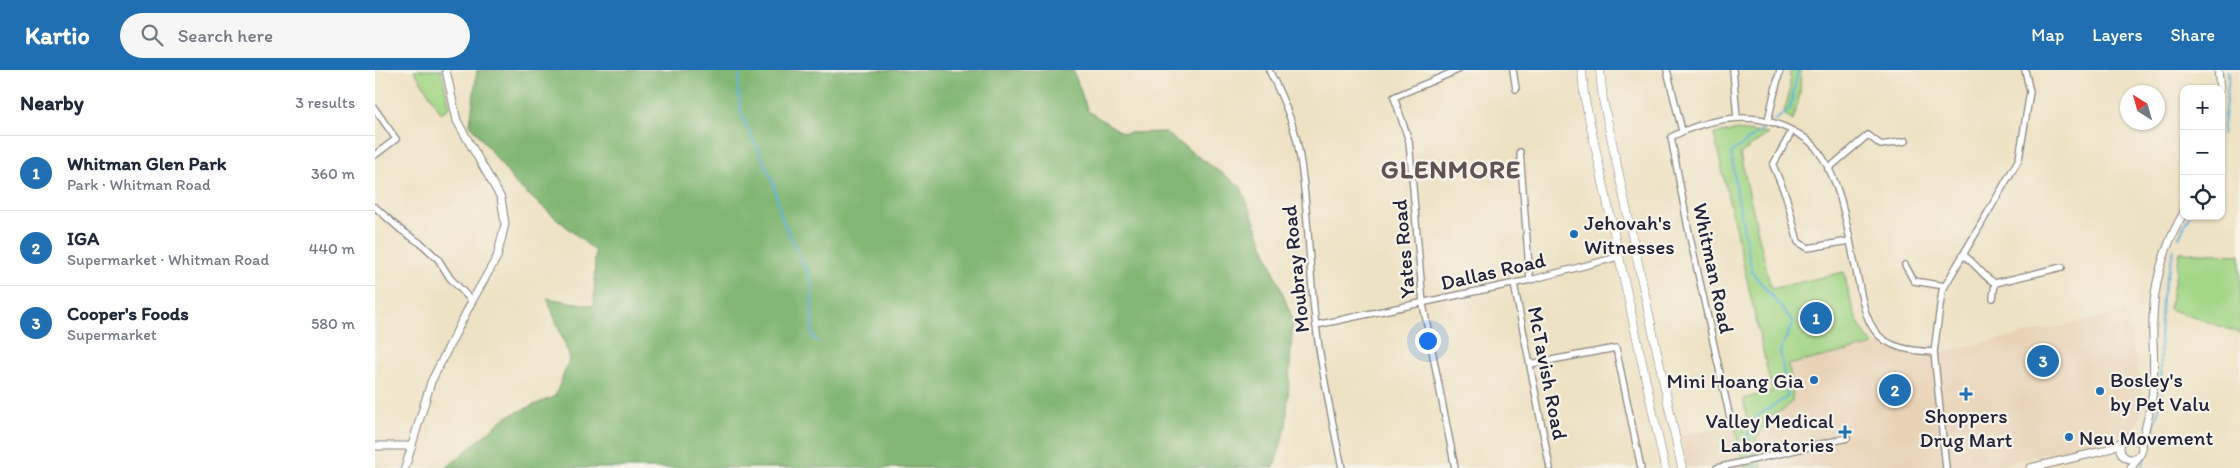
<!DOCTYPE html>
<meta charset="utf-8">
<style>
:root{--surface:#fff;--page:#f6f6f7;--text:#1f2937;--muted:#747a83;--line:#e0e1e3;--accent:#1f6fb2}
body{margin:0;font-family:Itim,sans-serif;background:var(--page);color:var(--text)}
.controls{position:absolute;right:15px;top:15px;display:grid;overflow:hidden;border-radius:10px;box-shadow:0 1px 4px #0004}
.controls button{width:45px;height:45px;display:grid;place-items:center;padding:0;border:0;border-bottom:1px solid var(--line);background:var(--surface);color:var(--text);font:25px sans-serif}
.compass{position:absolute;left:1745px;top:15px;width:45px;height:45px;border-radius:50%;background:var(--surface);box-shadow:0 1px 4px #0004;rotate:323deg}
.you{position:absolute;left:1052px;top:270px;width:18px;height:18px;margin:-12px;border:4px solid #fff;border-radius:50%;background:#1a73e8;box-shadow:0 0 0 8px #1a73e833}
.badge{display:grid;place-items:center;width:32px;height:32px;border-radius:50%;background:var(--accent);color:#fff;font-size:16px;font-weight:700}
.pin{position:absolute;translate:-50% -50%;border:2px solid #fff;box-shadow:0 1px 5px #0006}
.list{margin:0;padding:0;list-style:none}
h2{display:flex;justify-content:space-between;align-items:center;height:65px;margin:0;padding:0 20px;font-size:21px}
h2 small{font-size:16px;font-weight:400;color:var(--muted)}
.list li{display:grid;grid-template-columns:32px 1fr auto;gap:15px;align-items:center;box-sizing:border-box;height:75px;padding:0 20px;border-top:1px solid var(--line)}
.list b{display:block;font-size:19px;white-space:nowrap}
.list p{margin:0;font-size:16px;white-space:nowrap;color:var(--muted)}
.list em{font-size:16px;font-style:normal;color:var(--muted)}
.icon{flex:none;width:28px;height:28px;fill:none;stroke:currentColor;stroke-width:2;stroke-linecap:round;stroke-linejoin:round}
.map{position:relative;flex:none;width:1865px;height:398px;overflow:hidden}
header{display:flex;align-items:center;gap:30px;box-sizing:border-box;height:70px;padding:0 25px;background:var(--accent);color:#fff}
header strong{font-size:24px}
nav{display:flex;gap:28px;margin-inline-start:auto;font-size:18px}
.search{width:350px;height:45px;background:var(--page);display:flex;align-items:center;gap:12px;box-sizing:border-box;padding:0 18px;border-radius:28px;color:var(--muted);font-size:19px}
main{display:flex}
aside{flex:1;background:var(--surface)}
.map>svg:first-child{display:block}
</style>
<header>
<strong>Kartio</strong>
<div class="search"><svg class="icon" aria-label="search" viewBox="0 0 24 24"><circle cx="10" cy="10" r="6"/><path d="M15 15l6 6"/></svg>Search here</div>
<nav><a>Map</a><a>Layers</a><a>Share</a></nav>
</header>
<main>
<aside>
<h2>Nearby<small>3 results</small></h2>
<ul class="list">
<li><span class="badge">1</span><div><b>Whitman Glen Park</b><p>Park · Whitman Road</p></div><em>360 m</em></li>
<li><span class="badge">2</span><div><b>IGA</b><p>Supermarket · Whitman Road</p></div><em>440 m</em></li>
<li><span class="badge">3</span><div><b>Cooper's Foods</b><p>Supermarket</p></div><em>580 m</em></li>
</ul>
</aside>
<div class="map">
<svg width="1865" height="398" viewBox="0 0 1865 398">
<rect width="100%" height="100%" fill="#f7f3e8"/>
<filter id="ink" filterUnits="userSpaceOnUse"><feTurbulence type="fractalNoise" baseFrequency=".02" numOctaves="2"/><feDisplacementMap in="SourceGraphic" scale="10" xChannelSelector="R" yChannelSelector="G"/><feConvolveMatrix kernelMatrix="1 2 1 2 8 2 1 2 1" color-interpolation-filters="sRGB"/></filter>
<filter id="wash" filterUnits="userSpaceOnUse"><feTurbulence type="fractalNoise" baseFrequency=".0096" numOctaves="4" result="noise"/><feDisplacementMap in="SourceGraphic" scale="20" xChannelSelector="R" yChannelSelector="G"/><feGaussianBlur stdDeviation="1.12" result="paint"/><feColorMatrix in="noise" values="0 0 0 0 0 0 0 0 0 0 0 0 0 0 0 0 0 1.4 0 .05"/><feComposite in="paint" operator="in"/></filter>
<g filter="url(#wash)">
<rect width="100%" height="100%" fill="#eee2c4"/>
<g fill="#e8d3b7">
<path d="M1750,242L1770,332L1759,363L1613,398H1387L1381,369L1398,344L1409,340L1415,334L1418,317L1413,295L1511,273L1521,279L1540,284L1561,283Z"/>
<path d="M1360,357L1370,398H1312L1305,365Z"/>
</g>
<g fill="#a3d686" stroke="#627c60">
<path d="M39,0H66L75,37L66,43Z"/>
<path d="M1415,0H1426L1425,23L1418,51L1412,47L1409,42L1415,21Z"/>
<path d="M1363,60L1393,64L1365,84L1396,219L1469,202C1475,229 1479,255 1499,275L1413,295L1418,317L1417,331L1409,340L1398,344L1381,369L1387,398H1370L1360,357L1372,349L1368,329L1397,321L1339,64Z"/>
<path d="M1805,182L1865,185V263L1794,239Z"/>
</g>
<path fill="#82b773" stroke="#526c57" d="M102,0H698L713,41L748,63L789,62L866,117L918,250L911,357L899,398H71L131,347L180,326L195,288L172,228L219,236L220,181L142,115L95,54Z"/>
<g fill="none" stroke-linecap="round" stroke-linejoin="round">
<g stroke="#61b0db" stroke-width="2">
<path d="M365,0L363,19L366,43L398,112L407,149L437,212V264L442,272"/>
<path d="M1399,51L1415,39L1423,0"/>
<path d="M1847,64L1854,7L1853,0"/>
<path d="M1804,167L1814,146"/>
<path d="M1381,398L1373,364L1381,347L1413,326L1405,281L1418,252L1377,202L1364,135L1356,83L1395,54"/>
<path d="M1767,398L1787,328L1785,267L1787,226L1799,180"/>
</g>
</g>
</g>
<g filter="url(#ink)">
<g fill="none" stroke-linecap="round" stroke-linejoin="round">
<defs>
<g id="minor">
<path d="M894,0C905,22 916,46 922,71C934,131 933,195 941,256C947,304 957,351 967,398"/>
<path d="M1138,0L1141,19"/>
<path d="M1292,0L1307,61"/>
<path d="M1358,0L1362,48"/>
<path d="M0,39L21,69L0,85"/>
<path d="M1393,50L1405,0"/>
<path d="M1417,61L1398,95L1411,126L1423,172L1433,178L1474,171"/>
<path d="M1145,82L1155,210"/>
<path d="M1453,99L1493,65L1506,75L1531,71"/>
<path d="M0,137L26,160L48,175L63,189L75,208L97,231"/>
<path d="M1588,185C1600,192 1608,207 1620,213L1687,197"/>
<path d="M1530,195L1539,211L1570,216"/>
<path d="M1139,214L1175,398"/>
<path d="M1618,228L1620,213"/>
<path d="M941,255L1155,210L1243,187"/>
<path d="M1155,294L1241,278L1266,398"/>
<path d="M1355,348L1313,158L1296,67C1327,51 1368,41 1402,54C1415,59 1432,67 1441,78C1470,115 1473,169 1484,214C1487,230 1490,247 1500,261C1513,279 1539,281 1559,282"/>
<path d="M1080,398L1048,234L1034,71L1019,27L1083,0"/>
<path d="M1342,398L1472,368"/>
<path d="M1571,398L1559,282L1567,221L1644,89L1655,22L1650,0"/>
</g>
<g id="tertiary">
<path d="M1843,0L1845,19"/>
<circle cx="1756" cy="378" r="11"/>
<path d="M0,376H37"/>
<path d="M1767,378C1769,357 1777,338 1778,318C1780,294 1777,271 1778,248C1779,209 1790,175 1809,142"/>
<path d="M30,398L56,312L97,231L122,187L130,154L126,128L82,51L71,0"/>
<path d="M1655,398L1728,381L1747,372"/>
<path d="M1756,398L1764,386"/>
</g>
<g id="secondary">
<path d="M1207,0L1209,25L1290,398"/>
<path d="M1225,0L1228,30L1307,398"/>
</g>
</defs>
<use href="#minor" stroke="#888280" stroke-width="8"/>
<use href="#tertiary" stroke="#888280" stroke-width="9"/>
<use href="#secondary" stroke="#888280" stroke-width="9"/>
<use href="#minor" stroke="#fff" stroke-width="5.5"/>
<use href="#tertiary" stroke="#fff" stroke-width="7"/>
<use href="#secondary" stroke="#fff" stroke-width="8"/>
</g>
</g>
<g fill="#1f6fb2" stroke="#f7f3e8" stroke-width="2">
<circle cx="1199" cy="164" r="5"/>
<circle cx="1439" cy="310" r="5"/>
<circle cx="1725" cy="321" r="5"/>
<path d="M1588.5 316.5h5v5h5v5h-5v5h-5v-5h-5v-5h5z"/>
<path d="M1467.5 354.5h5v5h5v5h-5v5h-5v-5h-5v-5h5z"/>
<circle cx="1694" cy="367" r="5"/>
</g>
<g text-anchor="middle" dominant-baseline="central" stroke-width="4.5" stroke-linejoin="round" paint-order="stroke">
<g font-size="21" fill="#22223b" stroke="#f7f3e8" text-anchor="start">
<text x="1209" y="152">Jehovah's<tspan x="1209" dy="24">Witnesses</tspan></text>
<text x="1735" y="309">Bosley's<tspan x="1735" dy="24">by Pet Valu</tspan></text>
<text x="1429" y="310" text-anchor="end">Mini Hoang Gia</text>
<text x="1591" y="345" text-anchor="middle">Shoppers<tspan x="1591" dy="24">Drug Mart</tspan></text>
<text x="1459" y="350" text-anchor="end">Valley Medical<tspan x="1459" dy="24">Laboratories</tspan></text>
<text x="1704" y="367">Neu Movement</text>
</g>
<g font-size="21" fill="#22223b" stroke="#f7f3e8">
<text transform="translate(1028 179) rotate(-95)">Yates Road</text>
<text transform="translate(1339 198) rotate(78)">Whitman Road</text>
<text transform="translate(920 199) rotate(-96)">Moubray Road</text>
<text transform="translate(1118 201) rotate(-13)">Dallas Road</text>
<text transform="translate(1173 303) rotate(79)">McTavish Road</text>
</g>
<g font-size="26" font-weight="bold" letter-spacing="1" fill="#605255" stroke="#f7f3e8">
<text x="1076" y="99">GLENMORE</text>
</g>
</g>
</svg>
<div class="controls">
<button>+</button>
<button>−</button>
<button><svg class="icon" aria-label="locate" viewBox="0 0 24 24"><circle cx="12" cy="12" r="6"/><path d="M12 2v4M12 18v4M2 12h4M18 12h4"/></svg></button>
</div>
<svg class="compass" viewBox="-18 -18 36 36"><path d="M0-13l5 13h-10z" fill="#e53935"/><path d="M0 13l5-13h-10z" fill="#747a83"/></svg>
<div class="you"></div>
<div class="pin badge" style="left:1441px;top:248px">1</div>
<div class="pin badge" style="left:1520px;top:320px">2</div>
<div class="pin badge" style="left:1668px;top:291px">3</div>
</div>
</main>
